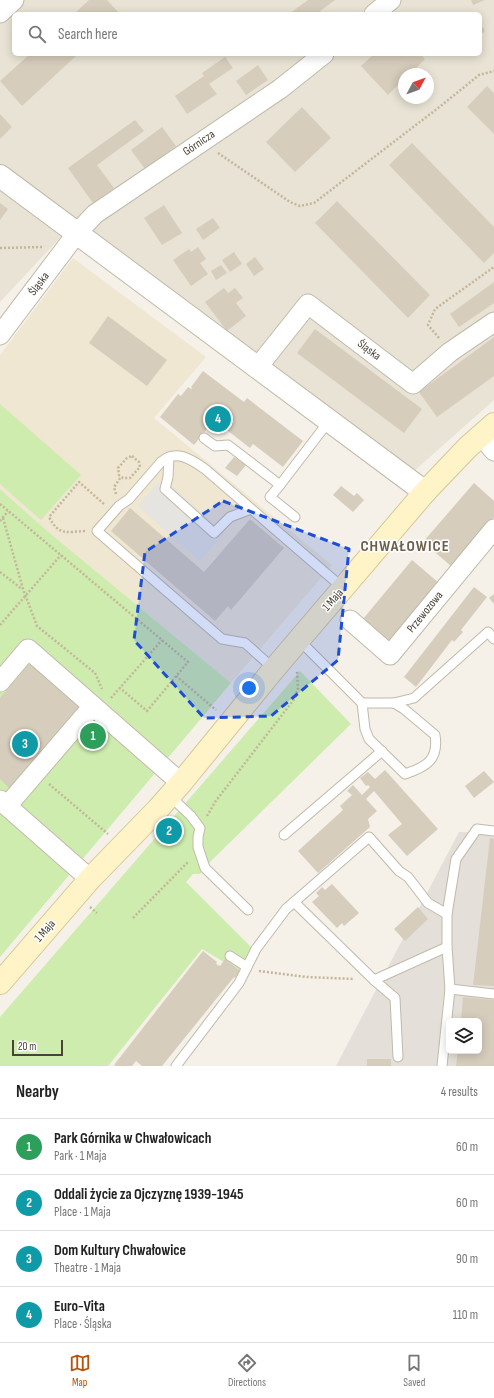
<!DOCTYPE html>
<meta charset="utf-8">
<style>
:root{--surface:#fff;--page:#f6f6f6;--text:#222;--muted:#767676;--line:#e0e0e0;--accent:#b45309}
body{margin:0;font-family:"Sofia Sans Condensed",sans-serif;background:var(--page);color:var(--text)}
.controls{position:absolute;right:12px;bottom:12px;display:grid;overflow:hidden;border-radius:6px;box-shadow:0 2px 10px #0003}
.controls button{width:36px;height:36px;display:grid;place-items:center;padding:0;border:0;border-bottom:1px solid var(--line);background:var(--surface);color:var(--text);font:20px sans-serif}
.compass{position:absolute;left:398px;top:68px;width:36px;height:36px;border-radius:50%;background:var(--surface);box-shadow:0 2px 10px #0003;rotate:49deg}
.scale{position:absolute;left:12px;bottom:10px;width:51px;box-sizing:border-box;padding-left:4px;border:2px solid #494236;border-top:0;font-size:11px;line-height:14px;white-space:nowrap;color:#494236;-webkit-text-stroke:3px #fff;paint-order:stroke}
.you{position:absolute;left:249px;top:688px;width:14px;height:14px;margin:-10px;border:3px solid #fff;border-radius:50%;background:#1a73e8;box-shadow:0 0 0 6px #1a73e833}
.badge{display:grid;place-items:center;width:26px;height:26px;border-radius:50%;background:var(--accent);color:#fff;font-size:13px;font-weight:700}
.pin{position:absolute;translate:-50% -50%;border:2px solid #fff;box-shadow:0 1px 4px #0006}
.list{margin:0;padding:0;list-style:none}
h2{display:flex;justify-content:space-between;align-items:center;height:52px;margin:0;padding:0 16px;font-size:17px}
h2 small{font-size:13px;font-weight:400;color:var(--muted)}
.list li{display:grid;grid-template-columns:26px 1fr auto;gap:12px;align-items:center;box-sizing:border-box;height:56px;padding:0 16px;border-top:1px solid var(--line)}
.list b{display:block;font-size:15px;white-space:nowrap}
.list p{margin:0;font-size:13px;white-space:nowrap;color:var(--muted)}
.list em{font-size:13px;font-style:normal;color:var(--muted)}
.icon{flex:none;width:22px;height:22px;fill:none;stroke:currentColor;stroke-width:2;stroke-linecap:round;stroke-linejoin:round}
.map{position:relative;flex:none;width:494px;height:1066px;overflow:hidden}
.search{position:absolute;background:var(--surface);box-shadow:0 2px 10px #0003;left:12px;right:12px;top:12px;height:44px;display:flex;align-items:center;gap:10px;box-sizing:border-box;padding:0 14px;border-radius:6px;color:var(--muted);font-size:15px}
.sheet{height:276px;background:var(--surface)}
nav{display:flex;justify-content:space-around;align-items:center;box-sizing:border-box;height:56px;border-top:1px solid var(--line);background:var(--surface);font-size:11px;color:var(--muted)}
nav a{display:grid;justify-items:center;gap:2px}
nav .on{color:var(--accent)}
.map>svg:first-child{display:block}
</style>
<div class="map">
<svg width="494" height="1066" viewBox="0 0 494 1066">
<rect width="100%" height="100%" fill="#f5f1e8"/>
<path fill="#e9e3d5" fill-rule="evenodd" d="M0,0H494V400L413,472L72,225L0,302ZM14,14H480V54H14ZM404,74H428V98H404Z"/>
<path fill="#e4e0d9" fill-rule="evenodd" d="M459,832L494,833V1066H336ZM449,1021H479V1051H449Z"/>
<path fill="#efe7d1" d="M73,258L206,357L154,418L332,565L231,683L46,530L0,489V355Z"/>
<g fill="#ceecae">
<path d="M0,404L81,475L41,520L0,484Z"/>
<path d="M0,489L46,530L231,683L0,957Z"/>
<path d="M300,671L351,724L212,860L200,874H193L186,882L251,947L239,971L202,949L108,1066H0V1017Z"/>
</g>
<path fill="#e6e4e0" d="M158,483L173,487L224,533L200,561L138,506Z"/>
<g fill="#d7cdbc">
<path d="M89,0H107L120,14H74Z"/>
<path d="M308,0H335L320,11L323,14H289Z"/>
<path d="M471,0H485L473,5Z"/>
<path d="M480,23L485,31L480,35Z"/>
<path d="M30,54H78L22,106L0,81Z"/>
<path d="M374,54H420L425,59L410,74H404V79L388,95L361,66Z"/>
<path d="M225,57L233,68L209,84L217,94L187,114L175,96L204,76L202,73Z"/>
<path d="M258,65L268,80L246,95L236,81Z"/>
<path d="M487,86L494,93V134L467,107Z"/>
<path d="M302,107L331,138L295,172L266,142Z"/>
<path d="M0,114L12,127L0,139Z"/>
<path d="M135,120L144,131L97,165L114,188L93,203L68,168Z"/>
<path d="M162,127L176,146L145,169L131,150Z"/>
<path d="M412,143L494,227V253L484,263L389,165Z"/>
<path d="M337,201L430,295L408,318L315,223Z"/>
<path d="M0,203L8,209L0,220Z"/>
<path d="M164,205L182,233L162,245L144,218Z"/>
<path d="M213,218L220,228L203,240L196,229Z"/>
<path d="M198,247L206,259L200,263L208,274L191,286L173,260L189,249L191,252Z"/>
<path d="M234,252L242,264L230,272L222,260Z"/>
<path d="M255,257L264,269L254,276L246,264Z"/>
<path d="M221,265L227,273L216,280L211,271Z"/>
<path d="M494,282V303L459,327L450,314Z"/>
<path d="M224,288L228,293L235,288L243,298L236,303L246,316L227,331L205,302Z"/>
<path d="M108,316L167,360L147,386L89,343Z"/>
<path d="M315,329L422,409L404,433L297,353Z"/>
<path d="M494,337V376L437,417L419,392Z"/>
<path d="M203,371L244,402L247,398L303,441L283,467L253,444L250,448L214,420L194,445L160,417L178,394L181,396L188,387L191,389L192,388L191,387Z"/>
<path d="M234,457L246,465L237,476L225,468Z"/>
<path d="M474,483L494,501V517L451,566L423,542Z"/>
<path d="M341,486L354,496L357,493L364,500L353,512L333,495Z"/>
<path d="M130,508L204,572L250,519L284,548L231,610L228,606L215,621L111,531Z"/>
<path d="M412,560L439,583L389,641L363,619Z"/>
<path d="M474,587L487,597L461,630L463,632L454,642L452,640L416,687L404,677Z"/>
<path d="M494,594V604L489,598Z"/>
<path d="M30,663L81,708L10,789L0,779V698Z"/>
<path d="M385,770L438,829L407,856L388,835L402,824L374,791L366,799L377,811L368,819L370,827L318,873L298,851L343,810L340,806L352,795L347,791L353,785L362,795L370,787L368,785L366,786L360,778L368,772L375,779Z"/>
<path d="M484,771L494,782L474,798L465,786Z"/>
<path d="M490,838L494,839V986L473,985Z"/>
<path d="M332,884L359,913L344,926L342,923L337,928L312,902L319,896L316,893L322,887L325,890Z"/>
<path d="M418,907L428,919L405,941L394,929Z"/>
<path d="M203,951L217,962L216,964L220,966L225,959L240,971L235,978L234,977L162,1066H142L136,1061L132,1066H116L114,1065Z"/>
<path d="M463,997L494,1000V1066H456L458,1051H479V1021H461Z"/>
<rect x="367" y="1059" width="24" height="7"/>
</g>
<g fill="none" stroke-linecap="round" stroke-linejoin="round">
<defs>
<g id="service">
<path d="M204,438L215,446L228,445L280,485L329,421"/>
<path d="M169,457L168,477L165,489L214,533L230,517L251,509"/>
<path d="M280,485L270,497L295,517"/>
<path d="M299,640L362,703L365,729L369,739L405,774C426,767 439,760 435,735L404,709L394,703"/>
<path d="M274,669L245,643L222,639L97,531L119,506L129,499L161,462C176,449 191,459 205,469L343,588"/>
<path d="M362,703H394L414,698L488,632L494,639"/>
<path d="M170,796L191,816L200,828L198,837V847L205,868L248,910"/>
<path d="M494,831L477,829L456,859L447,914V947L450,989L494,994"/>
<path d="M284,835L382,751"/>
<path d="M294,902L374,980L395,998L398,1057"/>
<path d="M230,956L247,967"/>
<path d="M374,980L447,947"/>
<path d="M176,1066L239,983L256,949L286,909L369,837L399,871L408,877L428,903L447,914"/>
<path d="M442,1066L450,989"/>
</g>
<g id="minor">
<path d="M0,13L14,0"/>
<path d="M374,14L391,0"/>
<path d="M0,335L77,233L95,214L280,89L324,54"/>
<path d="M257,368L308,304L413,384L450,352L494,322"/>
<path d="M481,435L494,451"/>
<path d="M350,620L390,655L494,529"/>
<path d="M0,682L28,649L181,783"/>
<path d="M0,800L90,879"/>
<path d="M7,806L93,706"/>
</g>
<path id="tertiary" d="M0,176L425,492"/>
<path id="secondary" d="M0,983L90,879L158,809L181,783L274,669L425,492L468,447L494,424"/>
</defs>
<use href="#service" stroke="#c1baa9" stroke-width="11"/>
<use href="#minor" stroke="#c1baa9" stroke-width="21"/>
<use href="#tertiary" stroke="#c1baa9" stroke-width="24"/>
<use href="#secondary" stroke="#d8c795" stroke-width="24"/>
<g stroke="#c4b69a" stroke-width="2.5" stroke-dasharray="2 2" stroke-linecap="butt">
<path d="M218,153L290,202L300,206L314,203L442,105L479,75L494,71"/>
<path d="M0,248L43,247"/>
<path d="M439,338L428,325L435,309L494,267"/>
<path d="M132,456L139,462L140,467L130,478H123L119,475L118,468L127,458Z"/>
<path d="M116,494L114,487L121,477"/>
<path d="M0,504L188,662L147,711L120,688"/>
<path d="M3,518L23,589L37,626L95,673L102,689"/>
<path d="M0,521L8,511"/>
<path d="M85,531C66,532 59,536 49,517L79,482L104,504"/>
<path d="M0,572L22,589"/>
<path d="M0,625L61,555"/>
<path d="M176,676L216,710"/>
<path d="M111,698L162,640"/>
<path d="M49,784L108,834"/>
<path d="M207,816L215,802L295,698L298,688L297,671"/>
<path d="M90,907L97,913"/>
<path d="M133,918L189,861"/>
<path d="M259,971L307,977L354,979"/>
</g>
<use href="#service" stroke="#fff" stroke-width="9"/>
<use href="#minor" stroke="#fff" stroke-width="19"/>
<use href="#tertiary" stroke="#fff" stroke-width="22"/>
<use href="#secondary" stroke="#fff3c8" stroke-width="22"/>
</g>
<path fill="#1d4ed8" fill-opacity="0.2" stroke="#1d4ed8" stroke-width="3" stroke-dasharray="8 5" stroke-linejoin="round" d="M223,501L349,549L338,660L271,716L204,718L134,640L145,552Z"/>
<g text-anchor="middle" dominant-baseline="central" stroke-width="3" stroke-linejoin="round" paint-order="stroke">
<g font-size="12" fill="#494236" stroke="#fff">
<text transform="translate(199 143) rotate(-34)">Górnicza</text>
<text transform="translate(39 284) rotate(-53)">Śląska</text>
<text transform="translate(369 350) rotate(37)">Śląska</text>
<text transform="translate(333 600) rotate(-49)">1 Maja</text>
<text transform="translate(425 612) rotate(-51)">Przewozowa</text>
<text transform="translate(45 931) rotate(-49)">1 Maja</text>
</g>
<g font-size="16" font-weight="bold" letter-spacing="1" fill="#6c604c" stroke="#fff">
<text x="405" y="546">CHWAŁOWICE</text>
</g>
</g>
</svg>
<div class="controls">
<button><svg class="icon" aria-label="layers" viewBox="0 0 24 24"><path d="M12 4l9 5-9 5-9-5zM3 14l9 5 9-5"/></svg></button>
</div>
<svg class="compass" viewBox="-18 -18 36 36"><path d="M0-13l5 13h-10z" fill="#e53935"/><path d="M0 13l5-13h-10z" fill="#767676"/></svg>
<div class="scale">20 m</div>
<div class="you"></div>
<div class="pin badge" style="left:93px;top:736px;background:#2e9e5b">1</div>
<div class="pin badge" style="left:169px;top:831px;background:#0f9aa8">2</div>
<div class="pin badge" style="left:25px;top:744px;background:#0f9aa8">3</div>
<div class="pin badge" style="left:218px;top:419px;background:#0f9aa8">4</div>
<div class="search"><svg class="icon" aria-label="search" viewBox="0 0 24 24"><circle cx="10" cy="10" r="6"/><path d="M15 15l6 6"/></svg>Search here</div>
</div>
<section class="sheet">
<h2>Nearby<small>4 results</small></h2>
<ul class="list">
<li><span class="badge" style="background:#2e9e5b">1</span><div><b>Park Górnika w Chwałowicach</b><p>Park · 1 Maja</p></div><em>60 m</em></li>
<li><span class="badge" style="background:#0f9aa8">2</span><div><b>Oddali życie za Ojczyznę 1939-1945</b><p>Place · 1 Maja</p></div><em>60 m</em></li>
<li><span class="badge" style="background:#0f9aa8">3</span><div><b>Dom Kultury Chwałowice</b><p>Theatre · 1 Maja</p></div><em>90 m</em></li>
<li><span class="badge" style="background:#0f9aa8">4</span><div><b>Euro-Vita</b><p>Place · Śląska</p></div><em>110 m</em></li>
</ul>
</section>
<nav>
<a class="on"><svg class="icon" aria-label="map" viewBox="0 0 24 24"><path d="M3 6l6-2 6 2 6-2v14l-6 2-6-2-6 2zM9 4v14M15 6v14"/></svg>Map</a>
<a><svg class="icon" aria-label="directions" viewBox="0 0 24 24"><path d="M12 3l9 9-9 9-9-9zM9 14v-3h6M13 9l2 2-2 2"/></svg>Directions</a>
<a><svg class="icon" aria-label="saved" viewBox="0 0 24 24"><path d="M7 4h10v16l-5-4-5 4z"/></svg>Saved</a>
</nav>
